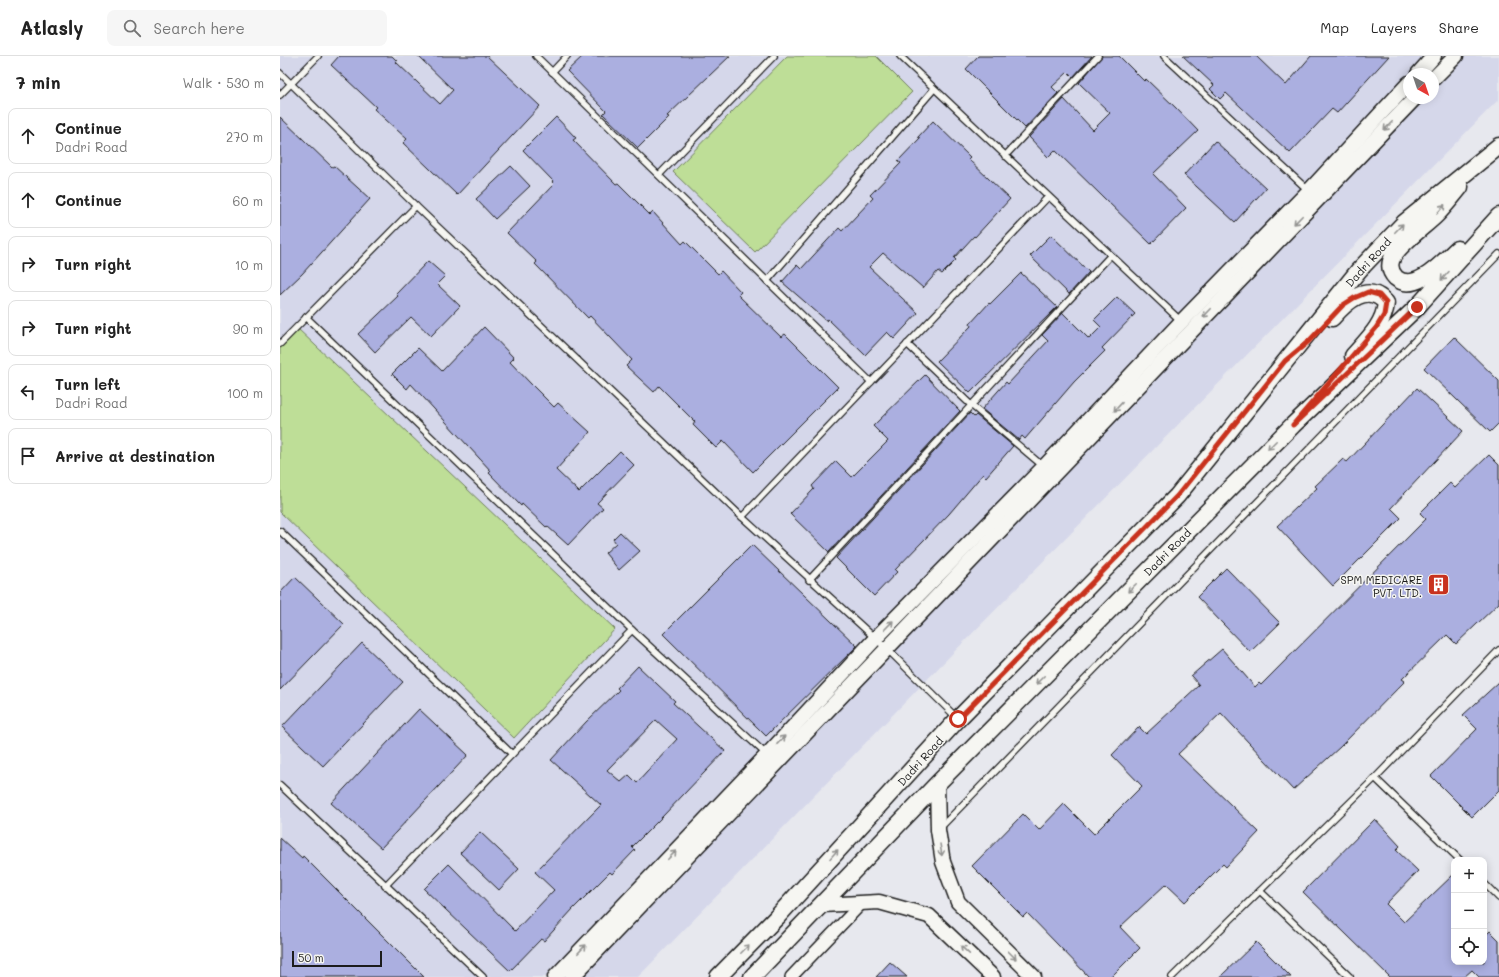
<!DOCTYPE html>
<meta charset="utf-8">
<style>
:root{--surface:#fff;--page:#f6f6f6;--text:#222;--muted:#767676;--line:#e0e0e0}
body{margin:0;font-family:Mali,sans-serif;background:var(--page);color:var(--text)}
.controls{position:absolute;right:12px;bottom:12px;display:grid;overflow:hidden;border-radius:8px;box-shadow:0 2px 10px #0003}
.controls button{width:36px;height:36px;display:grid;place-items:center;padding:0;border:0;border-bottom:1px solid var(--line);background:var(--surface);color:var(--text);font:20px sans-serif}
.compass{position:absolute;left:1123px;top:12px;width:36px;height:36px;border-radius:50%;background:var(--surface);box-shadow:0 2px 10px #0003;rotate:140deg}
.scale{position:absolute;left:12px;bottom:10px;width:90px;box-sizing:border-box;padding-left:4px;border:2px solid #1c1c1c;border-top:0;font-size:11px;line-height:14px;white-space:nowrap;color:#1c1c1c;-webkit-text-stroke:3px #f6f6f2;paint-order:stroke}
.stop{position:absolute;width:12px;height:12px;margin:-9px;border:3px solid #c8321e;border-radius:50%;background:#fff}
.stop.end{background:#c8321e;border-color:#fff;box-shadow:0 1px 4px #0008}
.list{margin:0;padding:0;list-style:none}
h2{display:flex;justify-content:space-between;align-items:center;height:52px;margin:0;padding:0 16px;font-size:17px}
h2 small{font-size:13px;font-weight:400;color:var(--muted)}
.list li{display:grid;grid-template-columns:26px 1fr auto;gap:12px;align-items:center;box-sizing:border-box;height:56px;margin:0 8px 8px;padding:0 8px;border:1px solid var(--line);border-radius:8px}
.list b{display:block;font-size:15px;white-space:nowrap}
.list p{margin:0;font-size:13px;white-space:nowrap;color:var(--muted)}
.list em{font-size:13px;font-style:normal;color:var(--muted)}
.icon{flex:none;width:22px;height:22px;fill:none;stroke:currentColor;stroke-width:2;stroke-linecap:round;stroke-linejoin:round}
.map{position:relative;flex:none;width:1219px;height:921px;overflow:hidden}
header{display:flex;align-items:center;gap:24px;box-sizing:border-box;height:56px;padding:0 20px;background:var(--surface);border-bottom:1px solid var(--line)}
header strong{font-size:19px}
nav{display:flex;gap:22px;margin-inline-start:auto;font-size:14px}
.search{width:280px;height:36px;background:var(--page);display:flex;align-items:center;gap:10px;box-sizing:border-box;padding:0 14px;border-radius:8px;color:var(--muted);font-size:15px}
main{display:flex}
aside{flex:1;background:var(--surface)}
.map>svg:first-child{display:block}
</style>
<header>
<strong>Atlasly</strong>
<div class="search"><svg class="icon" aria-label="search" viewBox="0 0 24 24"><circle cx="10" cy="10" r="6"/><path d="M15 15l6 6"/></svg>Search here</div>
<nav><a>Map</a><a>Layers</a><a>Share</a></nav>
</header>
<main>
<aside>
<h2>7 min<small>Walk · 530 m</small></h2>
<ul class="list">
<li><svg class="icon" aria-label="ahead" viewBox="0 0 24 24"><path d="M12 20V5M6 11l6-6 6 6"/></svg><div><b>Continue</b><p>Dadri Road</p></div><em>270 m</em></li>
<li><svg class="icon" aria-label="ahead" viewBox="0 0 24 24"><path d="M12 20V5M6 11l6-6 6 6"/></svg><div><b>Continue</b></div><em>60 m</em></li>
<li><svg class="icon" aria-label="right" viewBox="0 0 24 24"><path d="M7 20v-9h11M14 6l5 5-5 5"/></svg><div><b>Turn right</b></div><em>10 m</em></li>
<li><svg class="icon" aria-label="right" viewBox="0 0 24 24"><path d="M7 20v-9h11M14 6l5 5-5 5"/></svg><div><b>Turn right</b></div><em>90 m</em></li>
<li><svg class="icon" aria-label="left" viewBox="0 0 24 24"><path d="M17 20v-9H6M10 6l-5 5 5 5"/></svg><div><b>Turn left</b><p>Dadri Road</p></div><em>100 m</em></li>
<li><svg class="icon" aria-label="arrive" viewBox="0 0 24 24"><path d="M6 21V4h12l-3 4 3 4H6"/></svg><div><b>Arrive at destination</b></div></li>
</ul>
</aside>
<div class="map">
<svg width="1219" height="921" viewBox="0 0 1219 921">
<rect width="100%" height="100%" fill="#e7e8ee"/>
<filter id="ink" filterUnits="userSpaceOnUse"><feTurbulence type="fractalNoise" baseFrequency=".025" numOctaves="2"/><feDisplacementMap in="SourceGraphic" scale="8" xChannelSelector="R" yChannelSelector="G"/><feConvolveMatrix kernelMatrix="1 2 1 2 8 2 1 2 1" color-interpolation-filters="sRGB"/></filter>
<g filter="url(#ink)">
<path fill="#d5d7ea" fill-rule="evenodd" d="M0,0H1219V43L669,601L358,921H0ZM1129,18H1153V42H1129Z"/>
<g fill="#bede97" stroke="#6d7d5a">
<path d="M507,0H596L632,36L475,196L393,116Z"/>
<path d="M17,272L335,573L234,682L0,456V291Z"/>
</g>
<g fill="#abafe0" stroke="#1c1c1c" fill-rule="evenodd">
<path d="M59,0H112L117,5L116,6L160,48L173,34L138,0H207L260,50L177,139L123,87L127,83L94,53L96,51L51,9Z"/>
<path d="M303,0H450L387,60L389,61L358,92L323,58L326,55L287,15Z"/>
<path d="M698,0H812L793,21L788,16L772,31L778,37L745,72L686,13Z"/>
<path d="M822,0H839L864,25L866,23L896,52L918,75L873,118L906,152L871,188L775,94L768,101L749,81L784,43L813,74L830,57L799,27Z"/>
<path d="M903,0H976L1006,29L1031,0H1109L1057,57L1052,53L1010,97L946,37L940,43L930,33L934,29Z"/>
<path d="M0,61L52,111L54,110L90,143L22,218L0,239Z"/>
<path d="M276,61L296,82L293,84L336,128L338,127L370,159L373,156L402,188L405,185L438,218L441,215L461,236L458,239L501,281L505,278L558,331L473,416L443,385L436,392L413,369L415,366L379,330L374,336L346,310L352,304L310,260L308,262L255,208L257,206L227,177L274,128L272,126L273,125L243,94Z"/>
<path d="M653,65L690,101L688,103L730,143L695,181L694,180L674,202L676,204L662,218L658,215L643,232L603,197L589,211L638,257L614,283L607,276L585,299L548,263L547,265L502,226L517,209L521,213L559,172L562,175L593,142L590,139L621,107L618,105L640,82L638,81Z"/>
<path d="M935,85L986,132L955,166L904,119Z"/>
<path d="M231,110L250,130L215,163L196,143Z"/>
<path d="M771,179L809,216L789,238L750,200Z"/>
<path d="M148,205L165,220L157,228L180,250L151,280L131,261L95,296L78,278L118,240L116,238Z"/>
<path d="M741,217L777,251L690,337L657,305L691,270L690,268L709,247L710,248Z"/>
<path d="M837,241L855,258L822,292L825,295L794,326L745,383L742,380L739,384L702,353L726,326L728,328L768,285L762,279L783,257L809,283L821,271L814,264Z"/>
<path d="M204,271L234,302L230,306L251,328L274,351L278,347L310,376L276,414L299,436L340,395L354,409L317,447L323,452L288,489L267,470L266,471L242,448L241,450L209,417L211,415L131,328L127,333L112,318L138,292L162,315Z"/>
<path d="M1174,281L1219,325V367L1210,376L1144,312Z"/>
<path d="M645,319L680,355L549,496L510,458L534,433L532,430L556,405L572,421L608,385L593,370Z"/>
<path d="M1137,332L1183,375L1111,452L1121,462L1053,530L997,470L1037,432L1035,430L1063,403L1067,406Z"/>
<path d="M690,357L694,361L696,359L733,390L706,421L703,418L669,458L615,514L617,516L594,540L556,502Z"/>
<path d="M1209,399L1219,409V547L1176,588L1167,579L1122,623L1125,625L1060,691L1013,734L941,657L898,698L979,776L946,811L943,808L905,846L886,828L840,871L860,892L831,921H809L747,857L743,861L692,810L743,758L759,774L784,748L814,778L862,730L832,699L859,671L866,678L919,629L911,620L942,593L975,631L979,627L981,629L1146,463L1140,457L1170,427L1175,432Z"/>
<path d="M340,476L360,495L339,514L325,497L336,487L333,483Z"/>
<path d="M472,489L577,590L486,680L383,578Z"/>
<path d="M946,512L1000,567L970,596L917,541Z"/>
<path d="M15,521L64,568L0,634V537Z"/>
<path d="M82,587L123,626L43,710L2,671Z"/>
<path d="M358,610L395,645L393,647L445,695L383,760L352,791L355,794L332,818L330,816L293,853L264,885L261,883L230,915L144,833L169,808L235,875L274,834L255,816L321,749L271,704L306,666L339,634L337,632ZM376,664L397,683L357,727L349,719L341,726L327,714Z"/>
<path d="M1219,626V734L1192,761L1151,720L1197,673L1183,659Z"/>
<path d="M139,653L188,699L101,792L51,747Z"/>
<path d="M1095,763L1120,790L1116,794L1138,815L1106,848L1124,866L1174,818V906H1204V881L1210,875L1219,884V921H1199L1192,914L1184,921H1110L1023,836Z"/>
<path d="M200,776L239,813L219,834L180,797Z"/>
<path d="M0,782L22,802L23,800L144,921H0Z"/>
<path d="M976,886L1011,921H940Z"/>
<path d="M610,906L627,921H596Z"/>
</g>
<g fill="none" stroke-linecap="round" stroke-linejoin="round">
<defs>
<g id="service">
<path d="M256,0L591,326"/>
<path d="M620,0L902,266"/>
<path d="M884,0L1029,135"/>
<path d="M272,16L287,0"/>
<path d="M0,17L136,150L462,461L607,593L677,662"/>
<path d="M0,39L38,0"/>
<path d="M725,100L818,0"/>
<path d="M379,119L494,0"/>
<path d="M487,225L654,33"/>
<path d="M26,261L352,574L487,699"/>
<path d="M0,288L136,150"/>
<path d="M627,288L691,349L764,411"/>
<path d="M462,461L768,141"/>
<path d="M0,475L232,698"/>
<path d="M529,524L830,200"/>
<path d="M1095,722L1180,804"/>
<path d="M0,729L203,921"/>
<path d="M661,771L1219,198"/>
<path d="M1204,827L1219,842"/>
<path d="M105,830L352,574"/>
<path d="M980,835L1070,921"/>
<path d="M892,921L1095,722L1219,594"/>
</g>
<path id="minor" d="M511,921L582,847"/>
<g id="tertiary">
<path d="M1138,18L1154,0"/>
<path d="M1153,23L1176,0"/>
<path d="M657,728L658,774L663,806L678,846L754,921"/>
<path d="M542,849L599,846L649,860L713,921"/>
<path d="M275,921L487,699L595,583L764,411L901,266L1029,135L1129,27"/>
<path d="M292,921L1135,42"/>
</g>
<g id="secondary">
<path d="M1177,193C1163,206 1135,238 1116,222C1112,218 1109,212 1111,205C1114,192 1145,170 1156,159C1164,151 1172,141 1180,131"/>
<path d="M1052,262C1066,246 1088,225 1106,247C1104,269 1087,284 1073,300"/>
<path d="M438,921L497,861L678,663L897,440L1079,214L1124,167L1219,90"/>
<path d="M472,921L657,728L1013,369L1137,251L1219,160"/>
</g>
</defs>
<use href="#service" stroke="#1c1c1c" stroke-width="8"/>
<use href="#minor" stroke="#1c1c1c" stroke-width="14"/>
<use href="#tertiary" stroke="#1c1c1c" stroke-width="17"/>
<use href="#secondary" stroke="#1c1c1c" stroke-width="19"/>
<use href="#service" stroke="#f6f6f2" stroke-width="5.5"/>
<use href="#minor" stroke="#f6f6f2" stroke-width="11"/>
<use href="#tertiary" stroke="#f6f6f2" stroke-width="14"/>
<use href="#secondary" stroke="#f6f6f2" stroke-width="16"/>
</g>
<defs><path id="oneway-shaft" d="M-6 0H5M1.5-3L5.5 0L1.5 3" fill="none" stroke-width="1.6" stroke-linecap="round" stroke-linejoin="round"/></defs>
<g stroke="#949492">
<use href="#oneway-shaft" transform="translate(1108 70) rotate(134)"/>
<use href="#oneway-shaft" transform="translate(1161 153) rotate(-49)"/>
<use href="#oneway-shaft" transform="translate(1018 164) rotate(134)"/>
<use href="#oneway-shaft" transform="translate(1119 172) rotate(-46)"/>
<use href="#oneway-shaft" transform="translate(1165 220) rotate(132)"/>
<use href="#oneway-shaft" transform="translate(927 257) rotate(134)"/>
<use href="#oneway-shaft" transform="translate(838 351) rotate(133)"/>
<use href="#oneway-shaft" transform="translate(992 389) rotate(135)"/>
<use href="#oneway-shaft" transform="translate(852 532) rotate(135)"/>
<use href="#oneway-shaft" transform="translate(609 569) rotate(-46)"/>
<use href="#oneway-shaft" transform="translate(760 624) rotate(135)"/>
<use href="#oneway-shaft" transform="translate(501 684) rotate(-47)"/>
<use href="#oneway-shaft" transform="translate(661 794) rotate(81)"/>
<use href="#oneway-shaft" transform="translate(554 798) rotate(-48)"/>
<use href="#oneway-shaft" transform="translate(392 799) rotate(-46)"/>
<use href="#oneway-shaft" transform="translate(302 893) rotate(-46)"/>
<use href="#oneway-shaft" transform="translate(465 893) rotate(-45)"/>
<use href="#oneway-shaft" transform="translate(685 894) rotate(-137)"/>
<use href="#oneway-shaft" transform="translate(732 899) rotate(45)"/>
</g>
</g>
<g fill="none" stroke-linecap="round" stroke-linejoin="round" filter="url(#ink)">
<path stroke="#c8321e" stroke-width="5" d="M678,663L897,440L1005,305L1029,285L1063,249L1074,242L1088,236L1099,239L1106,247L1104,259L1096,272L1013,369L1137,251"/>
</g>
<defs>
<symbol id="building-square" viewBox="-11 -11 22 22"><rect x="-9" y="-9" width="18" height="18" rx="4" fill="#c8321e" stroke="#f6f6f2"/><path d="M-4-6H4V6H1V3H-1V6H-4ZM-2.5-4.3h1.7v1.8h-1.7ZM.8-4.3h1.7v1.8H.8ZM-2.5-1h1.7V.8h-1.7ZM.8-1h1.7V.8H.8Z" fill="#fff"/></symbol>
</defs>
<g fill-rule="evenodd">
<use href="#building-square" x="1146" y="516" width="25" height="25"/>
</g>
<g text-anchor="middle" dominant-baseline="central" stroke-width="3" stroke-linejoin="round" paint-order="stroke">
<g font-size="11" fill="#1c1c1c" stroke="#f6f6f2">
<text transform="translate(1088 206) rotate(-48)">Dadri Road</text>
<text transform="translate(887 496) rotate(-45)">Dadri Road</text>
<text transform="translate(640 705) rotate(-48)">Dadri Road</text>
</g>
<g font-size="11" fill="#1c1c1c" stroke="#f6f6f2" text-anchor="end">
<text x="1142" y="523">SPM MEDICARE<tspan x="1142" dy="13">PVT. LTD.</tspan></text>
</g>
</g>
</svg>
<div class="controls">
<button>+</button>
<button>−</button>
<button><svg class="icon" aria-label="locate" viewBox="0 0 24 24"><circle cx="12" cy="12" r="6"/><path d="M12 2v4M12 18v4M2 12h4M18 12h4"/></svg></button>
</div>
<svg class="compass" viewBox="-18 -18 36 36"><path d="M0-13l5 13h-10z" fill="#e53935"/><path d="M0 13l5-13h-10z" fill="#767676"/></svg>
<div class="scale">50 m</div>
<div class="stop" style="left:678px;top:663px"></div>
<div class="stop end" style="left:1137px;top:251px"></div>
</div>
</main>
